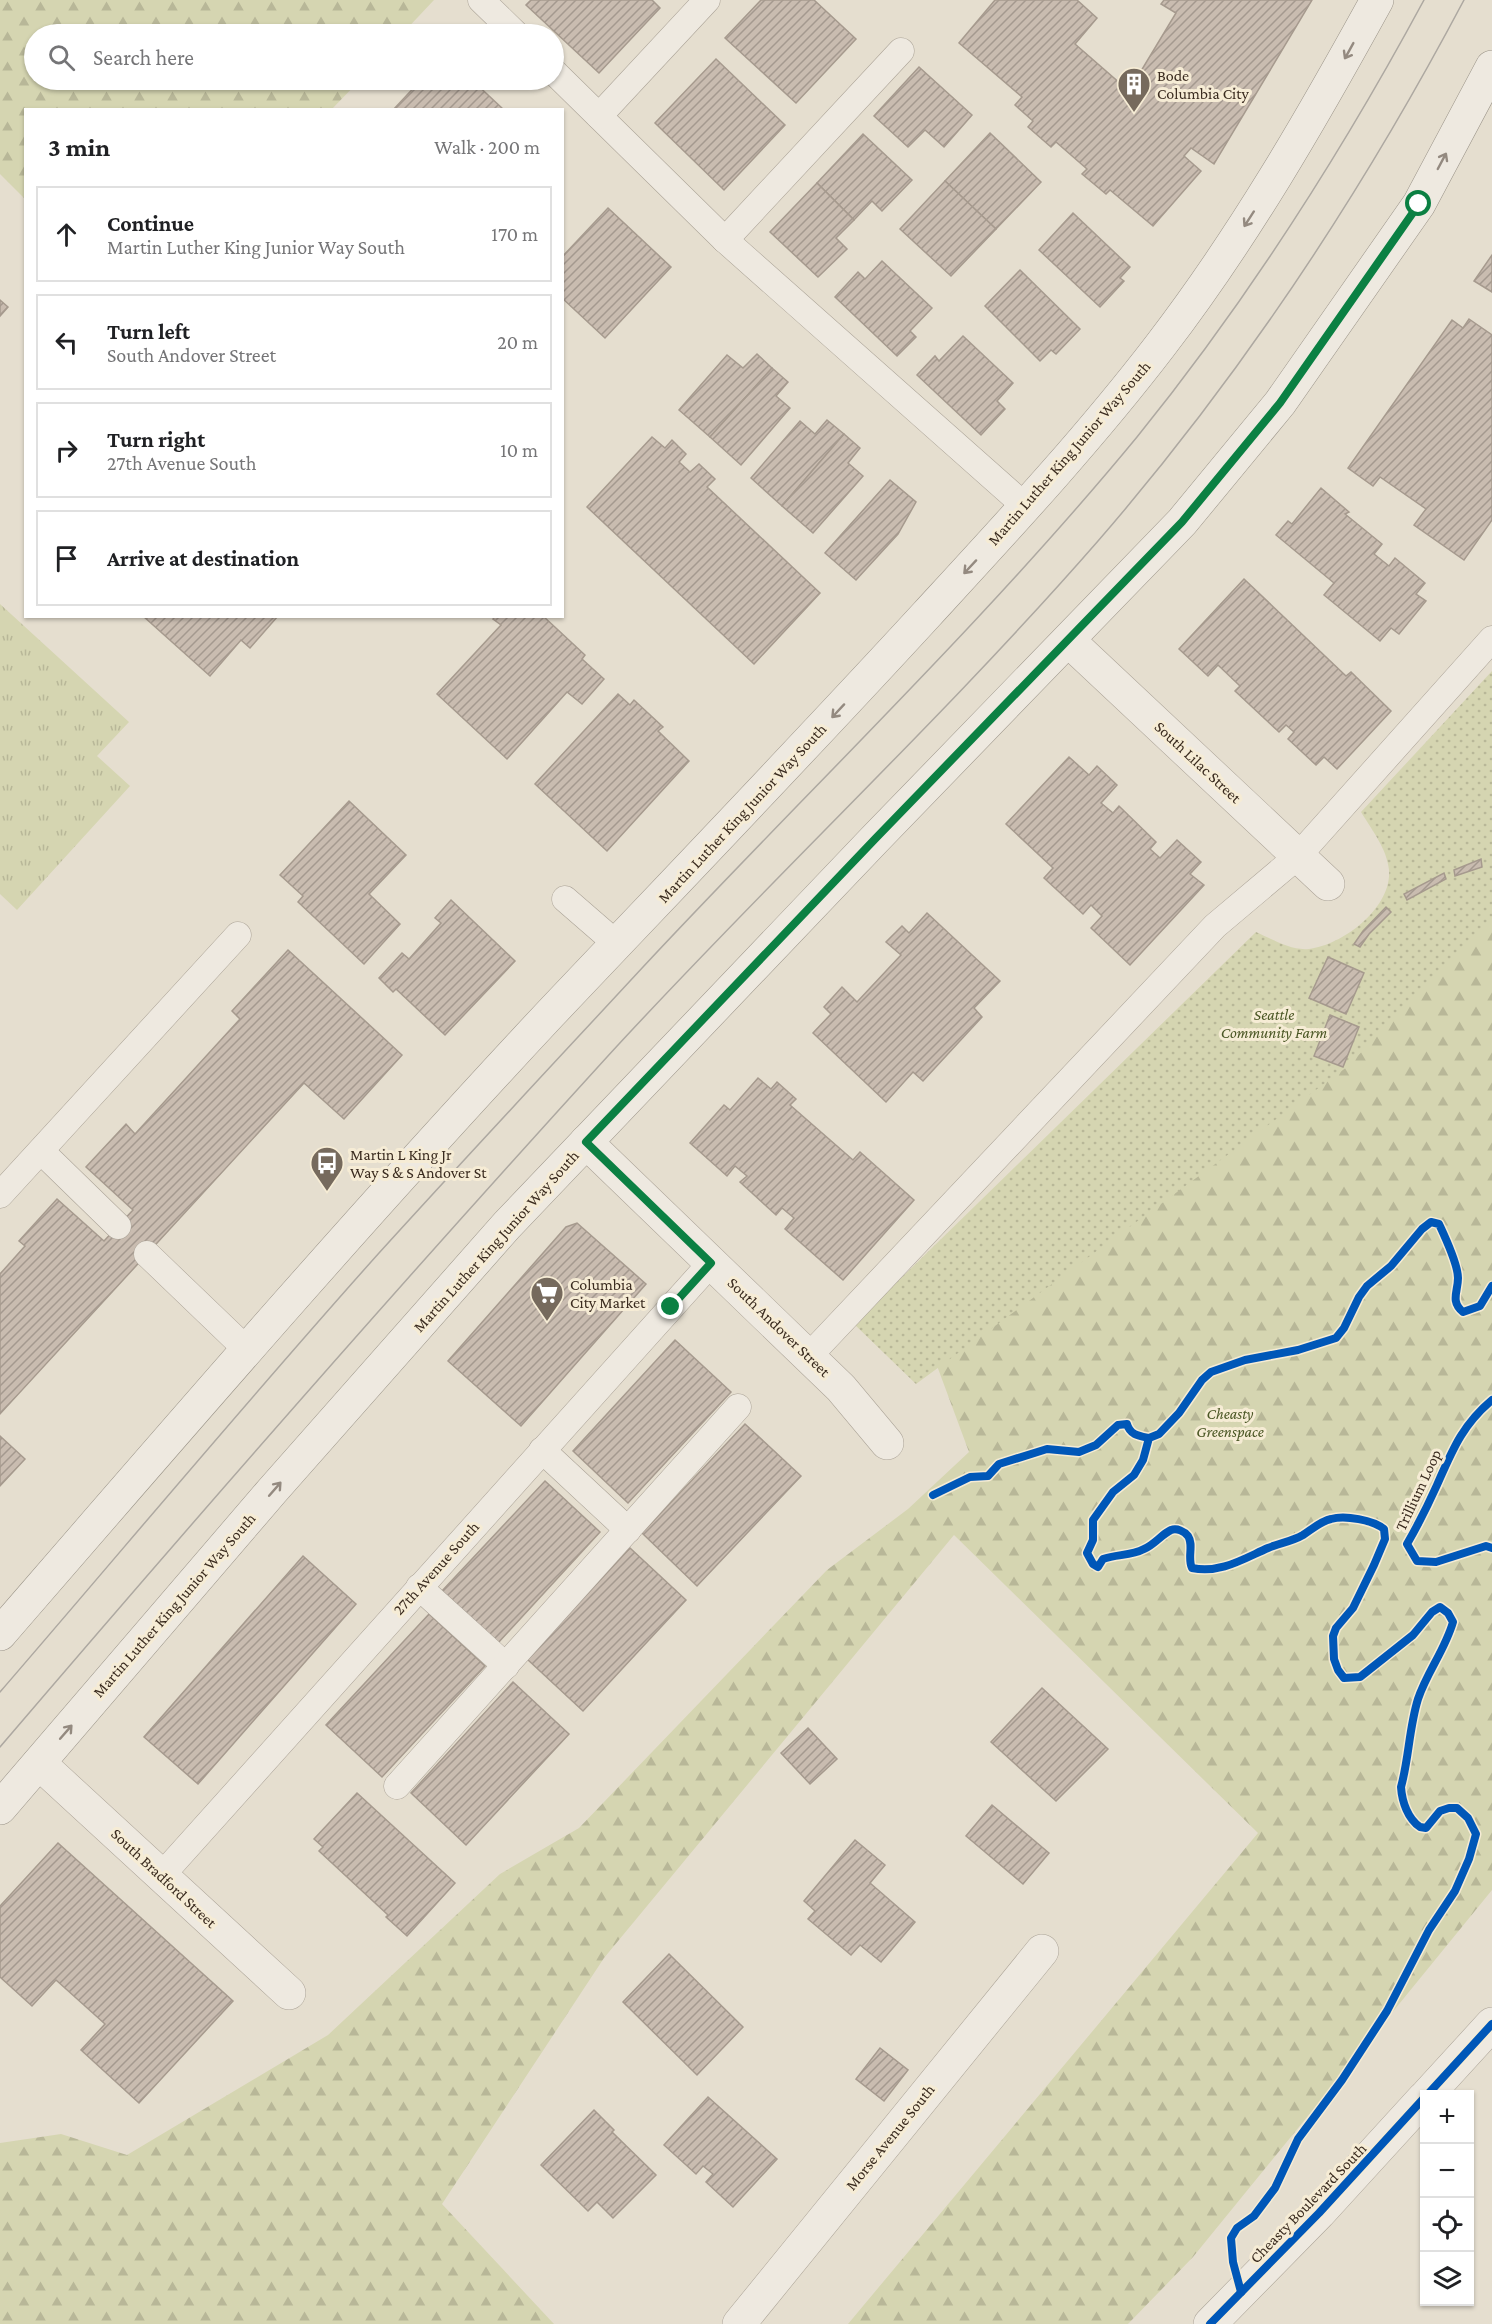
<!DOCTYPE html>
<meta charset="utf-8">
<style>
:root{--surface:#fff;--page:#f6f6f6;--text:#202124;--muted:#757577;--line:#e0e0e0}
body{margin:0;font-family:"Crimson Pro",serif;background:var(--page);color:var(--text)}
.controls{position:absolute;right:18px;bottom:18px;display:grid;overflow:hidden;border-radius:0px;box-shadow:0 2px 4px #0004}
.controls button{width:54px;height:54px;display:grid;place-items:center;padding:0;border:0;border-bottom:2px solid var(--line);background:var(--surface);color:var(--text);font:30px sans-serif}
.stop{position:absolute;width:18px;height:18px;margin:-14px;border:4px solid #0b8043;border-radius:50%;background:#fff}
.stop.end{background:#0b8043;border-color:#fff;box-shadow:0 2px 6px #0008}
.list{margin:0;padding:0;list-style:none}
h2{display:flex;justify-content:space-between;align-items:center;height:78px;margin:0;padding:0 24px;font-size:26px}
h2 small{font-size:20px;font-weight:400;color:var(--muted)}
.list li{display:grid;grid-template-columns:39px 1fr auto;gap:18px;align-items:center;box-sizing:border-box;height:96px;margin:0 12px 12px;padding:0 12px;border:2px solid var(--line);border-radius:0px}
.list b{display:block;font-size:22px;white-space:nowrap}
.list p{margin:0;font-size:20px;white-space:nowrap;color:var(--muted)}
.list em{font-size:20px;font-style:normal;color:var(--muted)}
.icon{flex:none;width:33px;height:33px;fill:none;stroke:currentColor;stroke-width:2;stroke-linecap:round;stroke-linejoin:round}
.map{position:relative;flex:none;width:1492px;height:2324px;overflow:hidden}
.search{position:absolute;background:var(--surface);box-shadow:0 2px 4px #0004;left:24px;top:24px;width:540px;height:66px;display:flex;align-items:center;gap:15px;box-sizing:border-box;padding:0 21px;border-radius:33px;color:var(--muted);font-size:22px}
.panel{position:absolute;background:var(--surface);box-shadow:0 2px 4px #0004;left:24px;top:108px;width:540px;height:510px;border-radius:0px}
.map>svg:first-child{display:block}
</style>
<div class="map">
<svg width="1492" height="2324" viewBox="0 0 1492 2324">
<defs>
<pattern id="grass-tufts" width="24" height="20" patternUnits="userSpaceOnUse" patternTransform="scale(1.5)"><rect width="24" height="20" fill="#d5d5b1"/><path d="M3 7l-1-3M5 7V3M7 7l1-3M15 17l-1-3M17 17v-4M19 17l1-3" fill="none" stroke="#b8b798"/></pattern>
<pattern id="forest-firs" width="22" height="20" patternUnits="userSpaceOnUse" patternTransform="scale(1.5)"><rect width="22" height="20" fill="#d5d5b1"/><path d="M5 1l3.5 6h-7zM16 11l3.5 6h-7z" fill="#b8b798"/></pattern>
<pattern id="park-dots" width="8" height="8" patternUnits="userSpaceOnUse" patternTransform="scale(1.5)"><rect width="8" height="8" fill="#d5d5b1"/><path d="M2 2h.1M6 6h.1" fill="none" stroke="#b8b798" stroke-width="1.8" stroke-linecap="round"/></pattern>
<pattern id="building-hatch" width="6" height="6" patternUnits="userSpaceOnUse" patternTransform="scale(1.5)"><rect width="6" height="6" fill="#c9bcb0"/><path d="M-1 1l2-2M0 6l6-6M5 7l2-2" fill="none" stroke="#a4998f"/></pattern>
</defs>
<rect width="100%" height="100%" fill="#e5decf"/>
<path fill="url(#grass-tufts)" d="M0,604L129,722L97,756L130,786L17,910L0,894Z"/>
<g fill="url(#forest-firs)">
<path d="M0,0H434L402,34H34V80H360L332,109L26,110L25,199L0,174Z"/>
<path d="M1492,904V1890L1193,2257L1128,2324H848L1258,1833L954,1535L604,1958L442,2204L554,2324H0V2143L61,2134L127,2155L328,2035L500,1874L579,1828L827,1570L908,1509L969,1452L920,1320Z"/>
</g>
<path fill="url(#park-dots)" d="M1492,671V917L1347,1067L916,1384L854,1324L1256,932C1272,939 1291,951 1309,949C1343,945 1392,908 1389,870C1387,849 1372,830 1361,812Z"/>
<g fill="url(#building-hatch)" stroke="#a69a8e" stroke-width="1.5">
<path d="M531,0H652L660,8L599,73L526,5Z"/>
<path d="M761,0H814L856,39L796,103L725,38Z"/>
<path d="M995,0H1077L1097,18L1075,44L1129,91L1176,13L1161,4L1164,0H1312L1214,164L1191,148L1184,156L1201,171L1153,226L1110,190L1106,194L1082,174L1087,169L1056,142L1051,147L1028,127L1033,121L1015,105L1022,97L959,43Z"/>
<path d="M716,59L785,125L724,190L655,123Z"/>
<path d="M919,67L972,115L944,147L925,130L908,147L874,116Z"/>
<path d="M421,80H472L504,110H393Z"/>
<path d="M990,133L1041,182L996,229L945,181Z"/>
<path d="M863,134L912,180L882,211L872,201L854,220L817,183Z"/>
<path d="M945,181L996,229L951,276L900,229Z"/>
<path d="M817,183L854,220L836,238L847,249L818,277L770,232Z"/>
<path d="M608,208L671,267L605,338L562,298V257Z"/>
<path d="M1073,213L1130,267L1120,278L1124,281L1100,307L1039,250Z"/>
<path d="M1492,255V292L1474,281Z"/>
<path d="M882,261L932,308L910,331L916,337L897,356L835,297L858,272L865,279Z"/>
<path d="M1020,270L1080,329L1056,354L1051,350L1040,361L985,306Z"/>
<path d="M0,300L8,307L0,316Z"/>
<path d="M1469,319L1492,335V520L1464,560L1414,525L1426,509L1380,477L1373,486L1348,468L1452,320L1463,328Z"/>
<path d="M963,336L1013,383L997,401L1005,409L981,435L917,375L935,356L939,361Z"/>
<path d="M757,354L772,368L710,437L679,410L727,355L743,368Z"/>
<path d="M772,368L788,382L776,396L790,408L741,465L710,437Z"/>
<path d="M827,420L844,434L782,506L751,478L800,421L815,434Z"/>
<path d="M844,434L860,448L848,463L863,476L813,533L782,506Z"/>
<path d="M652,437L665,448L672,440L686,454L679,462L690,472L699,464L715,479L707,487L820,593L754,664L587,507Z"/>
<path d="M890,480L916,502L898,534L856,580L825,553Z"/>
<path d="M1321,488L1349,512L1345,514L1382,544L1374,554L1389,566L1395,558L1425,583L1416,594L1426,601L1399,634L1391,628L1380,641L1324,595L1334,583L1276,535L1288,521L1292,524Z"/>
<path d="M1244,579L1346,676L1351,672L1391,711L1337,769L1324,757L1316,765L1288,739L1294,732L1286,725L1279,732L1235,691L1240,686L1218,665L1208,676L1179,649Z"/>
<path d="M143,616H278L250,648L241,640L210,676Z"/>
<path d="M495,616H543L585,655L582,659L604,679L582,704L567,692L507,759L437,694L501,625L493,619Z"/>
<path d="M618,694L630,705L634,700L663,727L658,731L689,761L607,851L535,784Z"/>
<path d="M1069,757L1089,775L1097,766L1117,785L1101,803L1113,813L1119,806L1156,842L1150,849L1160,858L1177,840L1201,862L1190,874L1204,885L1130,965L1091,928L1102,916L1091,905L1083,914L1044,878L1053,868L1006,824Z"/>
<path d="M349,801L406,855L369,894L400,924L364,964L298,902L303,896L280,875Z"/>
<path d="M1481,859L1482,867L1455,876L1454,870Z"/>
<path d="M1444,873L1446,879L1407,900L1404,894Z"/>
<path d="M451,900L515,961L445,1035L396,989L393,992L379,978L402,953L409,959L441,923L435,918Z"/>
<path d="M1386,907L1391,912L1369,934L1360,947L1354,944L1363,931Z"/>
<path d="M927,913L1000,981L974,1008L982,1017L923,1081L913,1072L886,1102L813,1033L831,1014L824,1007L842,987L857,1002L901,955L886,942L902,926L909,933Z"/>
<path d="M288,950L402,1055L344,1119L304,1083L0,1414V1274L25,1246L19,1241L57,1199L104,1241L133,1210L86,1167L126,1124L135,1134L240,1019L232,1011Z"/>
<path d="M1328,957L1364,973L1346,1014L1309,998Z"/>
<path d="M1330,1015L1359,1027L1343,1067L1314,1056Z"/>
<path d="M758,1078L771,1089L777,1082L796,1099L790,1105L853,1160L860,1152L914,1200L843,1280L785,1229L794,1218L782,1208L776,1215L740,1182L747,1176L735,1166L727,1176L690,1143L724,1105L730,1110Z"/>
<path d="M577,1223L646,1284L521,1426L448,1361L566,1227Z"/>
<path d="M675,1340L731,1392L628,1503L573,1451Z"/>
<path d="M745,1424L801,1476L697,1586L642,1533Z"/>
<path d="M0,1436L25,1459L0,1486Z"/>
<path d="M545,1481L600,1532L498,1643L442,1591Z"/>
<path d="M630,1548L686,1600L583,1711L527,1659Z"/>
<path d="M303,1556L356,1604L198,1784L144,1737Z"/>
<path d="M429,1614L485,1666L382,1777L326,1725Z"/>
<path d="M513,1682L569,1734L466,1845L411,1793Z"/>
<path d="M1042,1688L1108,1749L1056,1801L991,1742Z"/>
<path d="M808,1728L837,1759L810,1784L781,1753Z"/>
<path d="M357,1793L455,1883L407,1936L386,1917L388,1915L319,1851L323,1847L314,1839Z"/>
<path d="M992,1805L1049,1853L1023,1884L966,1836Z"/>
<path d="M855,1840L885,1865L870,1883L915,1922L881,1962L860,1945L851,1955L808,1919L815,1911L804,1901Z"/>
<path d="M58,1843L233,2001L139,2103L81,2050L105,2024L56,1980L32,2006L0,1977V1906Z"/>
<path d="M669,1954L743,2027L697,2075L623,2002Z"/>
<path d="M880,2048L908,2070L884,2101L856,2079Z"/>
<path d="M708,2097L777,2159L733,2207L706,2182L713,2174L703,2166L696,2174L664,2145Z"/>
<path d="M594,2110L614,2130L612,2132L656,2175L613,2218L597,2202L588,2211L541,2165Z"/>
</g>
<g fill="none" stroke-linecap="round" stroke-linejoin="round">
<defs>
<g id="service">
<path d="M481,0L516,34"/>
<path d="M554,72L725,240L1026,507"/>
<path d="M599,116L707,0"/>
<path d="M725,240L901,51"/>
<path d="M565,899L618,945"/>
<path d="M41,1151L118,1226"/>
<path d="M0,1195L238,935"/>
<path d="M147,1254L246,1349"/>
<path d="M809,1356L1215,926L1298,856L1492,639"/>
<path d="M542,1450L628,1530"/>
<path d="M419,1587L506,1666"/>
<path d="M397,1786L738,1407"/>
<path d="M162,1875L711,1263"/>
</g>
<g id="minor">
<path d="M1069,641L1328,884"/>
<path d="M586,1142L841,1388L887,1443"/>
<path d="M39,1763L289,1993"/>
<path d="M1428,2094L1492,2024"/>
<path d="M739,2324L1042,1951"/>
<path d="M1210,2324L1319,2213L1424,2098"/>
</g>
<g id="secondary">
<path d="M0,1634C181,1425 361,1216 550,1014C676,881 803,749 927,614C1007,527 1088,440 1160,346C1243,238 1311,120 1377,0"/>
<path d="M0,1808L272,1491L507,1225L875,839L1182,522L1280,403L1419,204L1492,67"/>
</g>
</defs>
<use href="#service" stroke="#aba397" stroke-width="27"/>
<use href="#minor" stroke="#aba397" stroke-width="34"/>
<use href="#secondary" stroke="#9a9388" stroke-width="34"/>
<use href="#service" stroke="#eee9e0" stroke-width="26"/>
<use href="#minor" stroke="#eee9e0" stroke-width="33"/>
<use href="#secondary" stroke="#eee9e0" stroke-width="33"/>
<g stroke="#ada8a1" stroke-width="1.5">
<path d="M0,1692C126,1546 250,1397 379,1253C466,1157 555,1062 643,967C808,790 983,624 1137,437C1247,301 1341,154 1424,0"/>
<path d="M0,1747C199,1514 401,1283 607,1057C767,882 942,720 1098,541C1241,376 1362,193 1464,0"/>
</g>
<defs>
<g id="cycleway">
<path d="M1492,1400C1462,1425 1452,1451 1437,1485C1428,1505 1418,1525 1407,1544L1417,1561L1436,1562L1486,1546L1492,1548"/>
<path d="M933,1495L970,1477L988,1476L999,1464L1047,1449L1079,1452L1096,1445L1118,1425L1127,1424C1130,1435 1139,1436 1149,1438"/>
<path d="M1428,2094L1492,2024"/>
<path d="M1241,2292L1233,2262L1231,2238L1237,2228L1254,2216L1275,2188L1298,2139L1342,2080L1387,2011L1429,1930L1455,1891L1469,1859L1476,1834L1468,1818L1457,1808H1449L1440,1811L1426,1828L1420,1827C1408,1819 1402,1802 1401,1787C1409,1758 1409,1728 1418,1699C1427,1672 1445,1650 1453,1622L1448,1613L1440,1607L1432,1612L1413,1635L1360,1677L1344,1678L1338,1670L1334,1659L1333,1636L1336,1628L1353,1608L1374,1565L1385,1539L1384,1529C1373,1520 1345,1515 1331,1519C1321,1521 1311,1530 1303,1535C1291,1542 1279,1543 1268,1548C1243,1559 1220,1574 1192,1568C1187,1558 1194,1545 1188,1536C1184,1531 1177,1528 1171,1530C1162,1534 1154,1545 1144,1549C1131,1556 1117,1554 1103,1559L1098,1567L1093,1564L1087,1553L1093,1540V1520L1113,1492L1134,1475L1143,1460L1149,1438L1159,1434L1179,1413L1202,1380L1211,1372L1245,1360L1298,1350L1336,1338L1344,1328L1359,1297L1367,1286L1391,1266L1422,1229L1431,1222L1439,1224C1445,1237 1458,1264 1458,1278C1458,1292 1450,1301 1463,1312L1480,1306L1492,1286"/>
<path d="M1210,2324L1319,2213L1424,2098"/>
</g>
</defs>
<use href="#cycleway" stroke="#f6ecd5" stroke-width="11"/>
<use href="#cycleway" stroke="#0057b8" stroke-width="8"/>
</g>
<defs><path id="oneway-shaft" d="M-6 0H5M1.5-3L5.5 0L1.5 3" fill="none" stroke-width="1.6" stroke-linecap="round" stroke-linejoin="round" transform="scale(1.5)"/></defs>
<g stroke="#948a80">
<use href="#oneway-shaft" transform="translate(1349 51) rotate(119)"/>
<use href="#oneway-shaft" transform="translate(1442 161) rotate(-62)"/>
<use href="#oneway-shaft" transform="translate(1249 219) rotate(123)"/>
<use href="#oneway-shaft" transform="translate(970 567) rotate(133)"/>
<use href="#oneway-shaft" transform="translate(838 711) rotate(133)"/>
<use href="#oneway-shaft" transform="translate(275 1489) rotate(-49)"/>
<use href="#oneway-shaft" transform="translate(66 1732) rotate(-49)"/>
</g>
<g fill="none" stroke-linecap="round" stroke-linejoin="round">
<path stroke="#0b8043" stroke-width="8" d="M671,1307L711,1263L586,1142L875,839L1182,522L1280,403L1419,204"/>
</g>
<defs>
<symbol id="building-pin" viewBox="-11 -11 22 30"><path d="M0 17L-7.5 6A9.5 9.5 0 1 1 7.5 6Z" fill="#766a5d" stroke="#f6ecd5"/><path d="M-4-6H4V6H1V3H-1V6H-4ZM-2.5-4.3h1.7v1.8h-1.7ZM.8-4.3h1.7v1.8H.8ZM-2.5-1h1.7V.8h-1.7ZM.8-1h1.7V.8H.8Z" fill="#fff"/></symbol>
<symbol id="bus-pin" viewBox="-11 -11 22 30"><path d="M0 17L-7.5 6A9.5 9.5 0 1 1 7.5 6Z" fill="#766a5d" stroke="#f6ecd5"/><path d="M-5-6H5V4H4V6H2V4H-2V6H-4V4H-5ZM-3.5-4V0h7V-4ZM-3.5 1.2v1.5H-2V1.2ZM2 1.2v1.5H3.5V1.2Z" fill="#fff"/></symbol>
<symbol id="supermarket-pin" viewBox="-11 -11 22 30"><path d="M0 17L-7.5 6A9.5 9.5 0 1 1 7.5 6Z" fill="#766a5d" stroke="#f6ecd5"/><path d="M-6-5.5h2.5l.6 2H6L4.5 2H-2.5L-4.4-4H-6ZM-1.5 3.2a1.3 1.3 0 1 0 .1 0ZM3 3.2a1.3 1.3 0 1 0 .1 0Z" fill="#fff"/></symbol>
</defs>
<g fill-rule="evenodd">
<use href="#building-pin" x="1115" y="65" width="38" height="52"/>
<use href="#bus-pin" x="308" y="1144" width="38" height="52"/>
<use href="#supermarket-pin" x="528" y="1274" width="38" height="52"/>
</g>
<g text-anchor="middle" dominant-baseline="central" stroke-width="6" stroke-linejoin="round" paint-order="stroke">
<g font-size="16" fill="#3a2b1f" stroke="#f6ecd5" text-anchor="start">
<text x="1157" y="75">Bode<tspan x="1157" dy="18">Columbia City</tspan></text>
<text x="350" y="1154">Martin L King Jr<tspan x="350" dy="18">Way S &amp; S Andover St</tspan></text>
<text x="570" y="1284">Columbia<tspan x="570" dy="18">City Market</tspan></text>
</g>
<g font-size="16" fill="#3a2b1f" stroke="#f6ecd5">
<text transform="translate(1069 453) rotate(-49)">Martin Luther King Junior Way South</text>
<text transform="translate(1198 762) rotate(43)">South Lilac Street</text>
<text transform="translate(742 813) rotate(-47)">Martin Luther King Junior Way South</text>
<text transform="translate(496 1241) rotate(-48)">Martin Luther King Junior Way South</text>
<text transform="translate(779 1327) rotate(44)">South Andover Street</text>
<text transform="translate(1418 1490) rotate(-65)">Trillium Loop</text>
<text transform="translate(436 1568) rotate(-48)">27th Avenue South</text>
<text transform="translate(174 1605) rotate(-49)">Martin Luther King Junior Way South</text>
<text transform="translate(164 1878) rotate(43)">South Bradford Street</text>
<text transform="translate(890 2137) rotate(-51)">Morse Avenue South</text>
<text transform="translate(1308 2203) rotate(-46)">Cheasty Boulevard South</text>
</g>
<g font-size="16" font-style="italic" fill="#4b5725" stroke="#f6ecd5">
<text x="1274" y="1014">Seattle<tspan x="1274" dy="18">Community Farm</tspan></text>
<text x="1230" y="1413">Cheasty<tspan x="1230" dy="18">Greenspace</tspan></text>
</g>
</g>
</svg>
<div class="controls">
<button>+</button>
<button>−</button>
<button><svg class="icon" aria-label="locate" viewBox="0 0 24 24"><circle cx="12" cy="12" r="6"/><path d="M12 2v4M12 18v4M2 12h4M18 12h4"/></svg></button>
<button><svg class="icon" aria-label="layers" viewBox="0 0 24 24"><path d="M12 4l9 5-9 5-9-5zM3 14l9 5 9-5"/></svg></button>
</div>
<div class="stop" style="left:1419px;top:204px"></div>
<div class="stop end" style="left:671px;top:1307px"></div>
<div class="search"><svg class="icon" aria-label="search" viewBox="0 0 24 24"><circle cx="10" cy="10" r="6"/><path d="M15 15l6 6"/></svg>Search here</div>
<section class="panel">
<h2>3 min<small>Walk · 200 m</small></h2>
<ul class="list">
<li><svg class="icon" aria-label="ahead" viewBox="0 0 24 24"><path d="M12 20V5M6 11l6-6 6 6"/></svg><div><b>Continue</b><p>Martin Luther King Junior Way South</p></div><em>170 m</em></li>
<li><svg class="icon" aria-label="left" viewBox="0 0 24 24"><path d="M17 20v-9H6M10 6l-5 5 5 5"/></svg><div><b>Turn left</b><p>South Andover Street</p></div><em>20 m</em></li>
<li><svg class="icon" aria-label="right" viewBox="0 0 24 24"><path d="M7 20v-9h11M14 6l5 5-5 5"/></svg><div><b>Turn right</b><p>27th Avenue South</p></div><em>10 m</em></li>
<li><svg class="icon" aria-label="arrive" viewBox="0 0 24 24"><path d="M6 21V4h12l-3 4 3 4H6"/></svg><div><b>Arrive at destination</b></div></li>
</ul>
</section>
</div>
